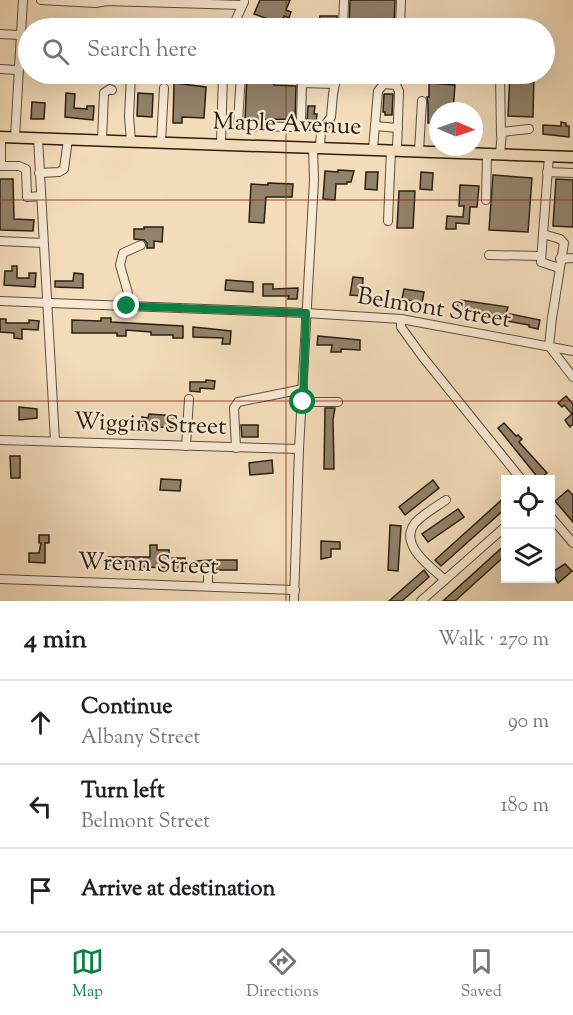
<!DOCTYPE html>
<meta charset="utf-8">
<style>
:root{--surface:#fff;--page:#f2f2f2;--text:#202124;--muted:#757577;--line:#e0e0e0;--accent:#0b8043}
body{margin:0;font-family:"Sorts Mill Goudy",serif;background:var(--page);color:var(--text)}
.controls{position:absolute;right:18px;bottom:18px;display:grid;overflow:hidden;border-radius:0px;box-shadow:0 6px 24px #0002}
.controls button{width:54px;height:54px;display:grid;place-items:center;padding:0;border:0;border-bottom:2px solid var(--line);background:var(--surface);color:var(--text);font:30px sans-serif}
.compass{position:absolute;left:429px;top:102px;width:54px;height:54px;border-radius:50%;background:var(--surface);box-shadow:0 6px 24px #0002;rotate:92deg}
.stop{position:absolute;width:18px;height:18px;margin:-14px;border:4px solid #0b8043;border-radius:50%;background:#fff}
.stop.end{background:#0b8043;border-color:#fff;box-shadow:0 2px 6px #0008}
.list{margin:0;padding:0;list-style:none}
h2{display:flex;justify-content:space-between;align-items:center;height:78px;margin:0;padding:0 24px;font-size:26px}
h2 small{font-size:20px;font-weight:400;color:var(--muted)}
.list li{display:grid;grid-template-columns:39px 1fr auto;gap:18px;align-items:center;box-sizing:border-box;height:84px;padding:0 24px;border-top:2px solid var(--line)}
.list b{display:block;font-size:22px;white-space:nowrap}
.list p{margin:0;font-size:20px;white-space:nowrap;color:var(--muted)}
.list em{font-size:20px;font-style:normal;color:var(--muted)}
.icon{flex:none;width:33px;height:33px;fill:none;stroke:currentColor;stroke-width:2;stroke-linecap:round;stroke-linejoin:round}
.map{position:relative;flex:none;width:573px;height:601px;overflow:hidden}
.search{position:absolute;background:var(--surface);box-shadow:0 6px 24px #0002;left:18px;right:18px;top:18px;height:66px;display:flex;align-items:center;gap:15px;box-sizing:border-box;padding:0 21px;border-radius:33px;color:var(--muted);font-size:22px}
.sheet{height:330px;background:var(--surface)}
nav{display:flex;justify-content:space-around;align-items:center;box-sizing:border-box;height:84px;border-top:2px solid var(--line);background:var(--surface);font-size:16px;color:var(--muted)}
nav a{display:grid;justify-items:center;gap:3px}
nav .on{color:var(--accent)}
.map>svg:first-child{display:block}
</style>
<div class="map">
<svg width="573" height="601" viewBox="0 0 573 601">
<rect width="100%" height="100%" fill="#f4ddbb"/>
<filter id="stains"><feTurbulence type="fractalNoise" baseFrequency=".00333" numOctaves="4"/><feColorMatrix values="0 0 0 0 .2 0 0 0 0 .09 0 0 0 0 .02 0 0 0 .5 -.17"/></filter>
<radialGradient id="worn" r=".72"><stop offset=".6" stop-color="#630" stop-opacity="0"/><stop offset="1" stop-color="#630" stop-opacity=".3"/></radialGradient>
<g fill="#93826a" stroke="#292013" stroke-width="1.5">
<path d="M260,0H290L286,10L291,12L289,18L284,16L282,24L254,14Z"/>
<path d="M350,0H395L394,28H349Z"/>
<path d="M320,16H337V28H319Z"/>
<path d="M247,74H275L274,85L296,86L295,119L245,120Z"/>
<path d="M510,74H534L533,117L508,116Z"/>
<path d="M174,83L206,87L204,118L182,117V123H173Z"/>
<path d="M429,83L455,85L453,111H438V123H428V104L427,97H429Z"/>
<path d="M66,93L75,94L74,108L87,109V106H94L93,120L65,117Z"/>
<path d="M138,93L153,94L152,117L137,116Z"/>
<path d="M384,94H393L392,115H385V112H383Z"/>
<path d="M32,102L45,103L44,119H31Z"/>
<path d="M308,106H315L314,114H317L315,130H304L307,122Z"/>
<path d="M561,122L566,123V126H569V137L543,134V125L561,126Z"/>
<path d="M338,170L354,171L351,182H347V184H336L335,200L323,199L325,171L338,172Z"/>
<path d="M366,172H378L377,190L365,189Z"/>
<path d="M421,172L433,173L432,190L420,189Z"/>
<path d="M493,175L532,178L528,232L489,230Z"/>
<path d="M0,179H13L14,219L34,220L33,231L0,230Z"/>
<path d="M556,179L573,180V227L553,226Z"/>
<path d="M268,183L293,184L292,197H266L264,223L249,222L251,184L268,185Z"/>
<path d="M460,185L479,186L477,207H470L469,224L456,223V229H446L447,216L463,217L464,206H459Z"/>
<path d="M399,191H415L413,228H397Z"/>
<path d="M144,227H163L162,242L154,241V248H147V243L144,240L134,239V229H144Z"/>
<path d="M12,266H17V278H29V273H36L35,287L4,285L5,271H12Z"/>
<path d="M74,273L83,274V288L55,287V281H73Z"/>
<path d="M353,277L363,278L362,296L350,295Z"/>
<path d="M226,280L253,282V292L225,290Z"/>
<path d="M263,284H273V289L298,288L297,299H288L289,296H263Z"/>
<path d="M404,289L424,292L422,303L402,299Z"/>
<path d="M460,300L508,307L506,313L540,320L538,329L529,327V325L495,319L496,315L471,310H457L458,301Z"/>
<path d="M101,318H111V322L183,326V338H173V335H151V332L126,330V336H117V333H72V320L101,321Z"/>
<path d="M0,319H6V323H29V320L39,321L38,330L22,329V339L14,338V333L0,332Z"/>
<path d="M193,327L231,331L230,344H222L223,338L193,337Z"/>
<path d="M318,336L360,340V350L341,349V352H331L332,345H317Z"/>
<path d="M206,380L215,381L214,389L200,388V392L190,391V382H206Z"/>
<path d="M566,396L573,404V424L570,427L565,420L572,414L564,405L562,407L558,403Z"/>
<path d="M19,407L37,409V418L19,420Z"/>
<path d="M325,408H335L333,419L334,469H324Z"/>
<path d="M149,414L177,416V428L142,426V417L148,418Z"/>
<path d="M504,423L516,436L518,435L522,439L519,442L547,473L539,479L498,428Z"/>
<path d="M241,425H258V437H242Z"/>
<path d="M10,456H20V478H11Z"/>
<path d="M272,460L273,473L250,475L249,463Z"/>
<path d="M161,479L181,480L180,491L160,490Z"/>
<path d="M433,480L439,488L405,515L399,507Z"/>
<path d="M568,490L573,495V522L555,501Z"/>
<path d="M506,496V508L441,566L435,560Z"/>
<path d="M458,509L464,517L428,542L422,534Z"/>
<path d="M390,525L401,526L398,571L388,570Z"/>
<path d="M39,535H49V543H45V563L29,562V553H39L41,543H39Z"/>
<path d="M321,541L340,542V549H331V557L321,559Z"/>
<path d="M506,544V555L497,563L455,601H443Z"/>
<path d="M150,545H157V550H169V558H185V569L108,565V557H150Z"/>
<path d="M211,560H237V570H214L213,564L209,562L203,564L202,569H196V561Z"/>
<path d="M565,564L572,571L558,583L552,572Z"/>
<path d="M424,570L429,577L402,601H389Z"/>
</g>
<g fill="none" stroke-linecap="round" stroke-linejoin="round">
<defs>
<g id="minor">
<path d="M41,0L96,3L106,1L242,5"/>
<path d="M232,28L244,2"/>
<path d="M343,28L344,0"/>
<path d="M400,28L401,0"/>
<path d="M0,34L20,35"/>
<path d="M0,69L18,70"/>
<path d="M180,74L223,77"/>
<path d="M241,74L238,122L242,126L297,127L301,122L302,83"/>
<path d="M293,74L302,83L334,84"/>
<path d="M500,74L501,135"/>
<path d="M375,126L398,128"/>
<path d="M1,137V166H19L26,169L27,197L41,196"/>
<path d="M15,137L23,0"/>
<path d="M38,138L55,441"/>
<path d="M102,140L104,93L110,89L112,90"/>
<path d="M131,141L129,117L131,74"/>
<path d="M161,142L164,88"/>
<path d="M221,144L223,74"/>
<path d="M320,147L321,131L331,117L333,94L337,74"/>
<path d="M373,149L378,91L384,84L396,85L399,91L397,150"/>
<path d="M419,151L422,101"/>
<path d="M500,154L502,132L529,129"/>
<path d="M549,156L543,234L560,239L564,243L552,318L549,346L573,377"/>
<path d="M547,172L573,173"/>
<path d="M39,173L59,172L64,169L68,139"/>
<path d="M486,200L487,153"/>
<path d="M388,221L391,150"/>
<path d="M543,234L541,262L559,268"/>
<path d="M0,241L43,243"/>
<path d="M489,255L541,256"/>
<path d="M560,259L573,258"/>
<path d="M0,301L306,313L401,319L573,351"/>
<path d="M127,306L128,293L120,265L123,253L141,245"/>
<path d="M401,319V327L422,356L521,479"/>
<path d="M303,402H338"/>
<path d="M0,440L299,449"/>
<path d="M186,446L189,399"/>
<path d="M236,448L234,408L238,402L303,389"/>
<path d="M550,516L573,543"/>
<path d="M0,579L295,590"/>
<path d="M445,580C431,567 398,545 415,523C423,514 436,507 446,500"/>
<path d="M208,586V568"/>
<path d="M294,601L299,449L314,180L313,147"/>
<path d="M421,601L506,526"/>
</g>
<path id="major" d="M0,137L573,157"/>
</defs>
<use href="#minor" stroke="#5c4f3d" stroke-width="10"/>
<use href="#major" stroke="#292013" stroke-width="13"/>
<use href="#minor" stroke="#f8e9d3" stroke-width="8"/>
<use href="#major" stroke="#f4ddbb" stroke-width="10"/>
</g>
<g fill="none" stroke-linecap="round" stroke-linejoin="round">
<path stroke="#0b8043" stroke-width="8" d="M127,306L306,313L303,402"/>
</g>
<path fill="none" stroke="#8f2418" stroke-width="1.5" stroke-opacity="0.55" d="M286,0V28M286,74V601M0,200H573M0,401H573"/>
<g text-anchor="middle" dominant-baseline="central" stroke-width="4.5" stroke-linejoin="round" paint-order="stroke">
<g font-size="24" fill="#292013" stroke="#f8e9d3">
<text transform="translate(287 125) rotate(2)">Maple Avenue</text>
<text transform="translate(434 309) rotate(9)">Belmont Street</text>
<text transform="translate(150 425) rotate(2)">Wiggins Street</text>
<text transform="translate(148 565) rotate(2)">Wrenn Street</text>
</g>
</g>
<rect width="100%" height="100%" filter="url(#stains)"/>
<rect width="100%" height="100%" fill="url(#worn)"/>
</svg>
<div class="controls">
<button><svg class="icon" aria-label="locate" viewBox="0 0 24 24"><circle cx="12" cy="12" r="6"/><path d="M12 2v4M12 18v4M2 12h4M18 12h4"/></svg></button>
<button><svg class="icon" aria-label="layers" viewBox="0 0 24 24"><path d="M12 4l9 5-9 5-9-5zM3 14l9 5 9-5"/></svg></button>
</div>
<svg class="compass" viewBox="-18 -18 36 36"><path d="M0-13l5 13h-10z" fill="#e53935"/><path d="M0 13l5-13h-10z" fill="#757577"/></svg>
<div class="stop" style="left:303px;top:402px"></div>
<div class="stop end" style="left:127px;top:306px"></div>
<div class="search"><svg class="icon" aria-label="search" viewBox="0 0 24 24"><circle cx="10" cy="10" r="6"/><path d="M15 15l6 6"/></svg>Search here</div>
</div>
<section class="sheet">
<h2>4 min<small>Walk · 270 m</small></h2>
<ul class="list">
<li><svg class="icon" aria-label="ahead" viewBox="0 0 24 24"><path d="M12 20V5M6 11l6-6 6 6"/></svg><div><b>Continue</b><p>Albany Street</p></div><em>90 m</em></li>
<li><svg class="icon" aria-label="left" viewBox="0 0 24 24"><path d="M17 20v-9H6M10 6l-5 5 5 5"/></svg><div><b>Turn left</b><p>Belmont Street</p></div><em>180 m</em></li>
<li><svg class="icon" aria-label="arrive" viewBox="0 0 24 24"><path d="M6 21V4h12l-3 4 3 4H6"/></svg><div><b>Arrive at destination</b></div></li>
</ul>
</section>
<nav>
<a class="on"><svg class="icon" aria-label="map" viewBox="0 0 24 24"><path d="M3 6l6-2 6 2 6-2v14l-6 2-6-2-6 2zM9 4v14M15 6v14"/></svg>Map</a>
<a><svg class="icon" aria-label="directions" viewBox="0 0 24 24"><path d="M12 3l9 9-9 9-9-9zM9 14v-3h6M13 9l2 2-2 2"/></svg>Directions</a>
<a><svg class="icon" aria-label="saved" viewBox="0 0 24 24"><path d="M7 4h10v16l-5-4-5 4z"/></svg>Saved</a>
</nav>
